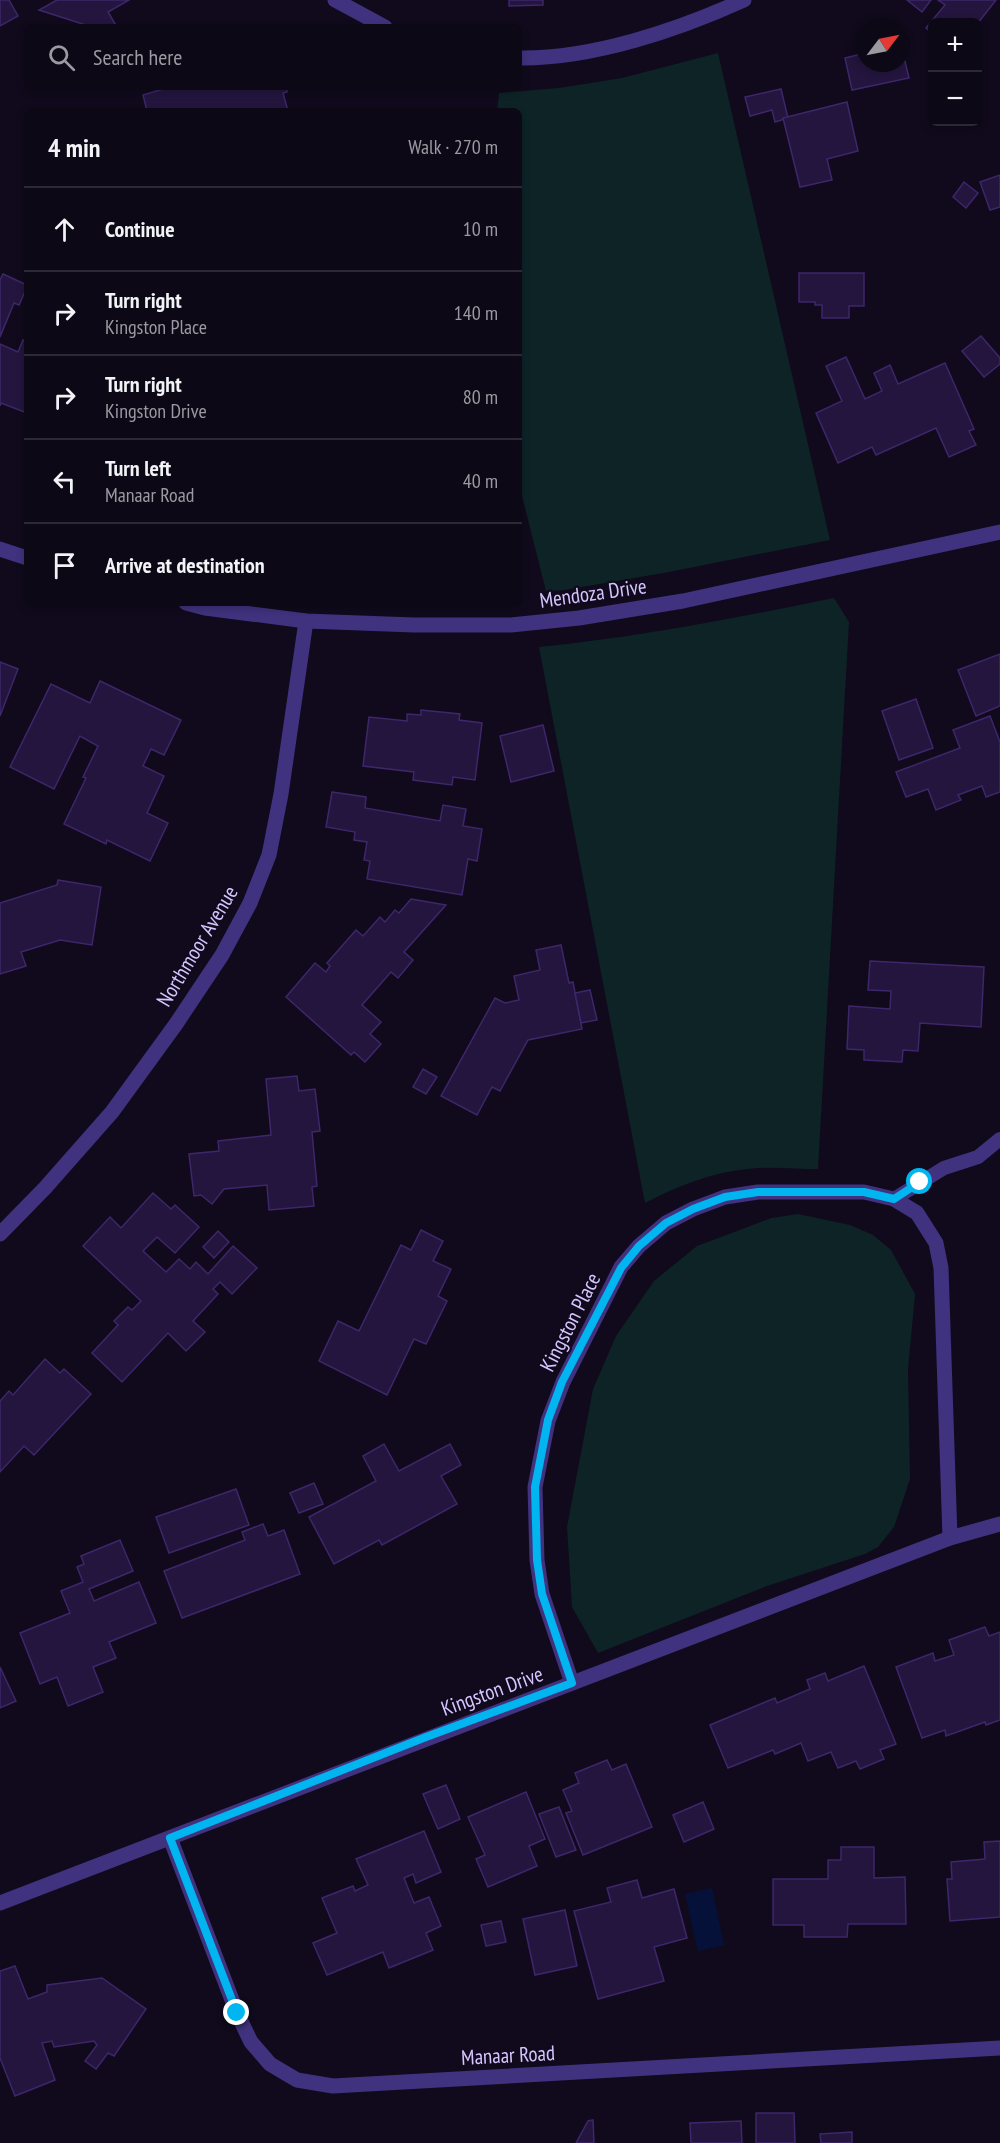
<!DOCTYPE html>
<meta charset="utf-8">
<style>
:root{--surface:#0c0815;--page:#1a1622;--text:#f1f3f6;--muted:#9a9aa0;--line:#2c2934}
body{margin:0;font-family:"PT Sans Narrow",sans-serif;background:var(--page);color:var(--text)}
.controls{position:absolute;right:18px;top:18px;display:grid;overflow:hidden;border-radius:9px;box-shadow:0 3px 9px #0003}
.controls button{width:54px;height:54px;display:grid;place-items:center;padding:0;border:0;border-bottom:2px solid var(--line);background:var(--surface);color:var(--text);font:30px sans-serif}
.compass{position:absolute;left:856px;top:18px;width:54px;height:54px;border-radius:50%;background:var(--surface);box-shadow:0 3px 9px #0003;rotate:58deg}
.stop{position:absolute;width:18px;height:18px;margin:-14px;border:4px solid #00b5f0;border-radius:50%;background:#fff}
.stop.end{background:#00b5f0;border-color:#fff;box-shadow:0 2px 6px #0008}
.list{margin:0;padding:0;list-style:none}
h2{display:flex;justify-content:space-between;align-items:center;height:78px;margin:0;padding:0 24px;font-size:26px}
h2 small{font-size:20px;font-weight:400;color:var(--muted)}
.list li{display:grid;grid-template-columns:39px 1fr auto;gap:18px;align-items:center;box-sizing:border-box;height:84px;padding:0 24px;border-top:2px solid var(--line)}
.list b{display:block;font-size:22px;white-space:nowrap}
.list p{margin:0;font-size:20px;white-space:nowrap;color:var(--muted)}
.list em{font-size:20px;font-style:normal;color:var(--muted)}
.icon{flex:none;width:33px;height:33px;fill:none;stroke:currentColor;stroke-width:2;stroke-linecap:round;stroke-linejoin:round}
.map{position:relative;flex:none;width:1000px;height:2143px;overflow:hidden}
.search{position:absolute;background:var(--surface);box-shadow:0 3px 9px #0003;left:24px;top:24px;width:498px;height:66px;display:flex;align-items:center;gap:15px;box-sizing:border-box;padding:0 21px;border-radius:9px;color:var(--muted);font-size:22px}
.panel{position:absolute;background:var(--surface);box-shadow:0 3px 9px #0003;left:24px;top:108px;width:498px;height:498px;border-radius:9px}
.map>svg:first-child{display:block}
</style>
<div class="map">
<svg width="1000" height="2143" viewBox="0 0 1000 2143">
<rect width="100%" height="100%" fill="#100a1c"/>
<g fill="#0d2326">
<path d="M718,53L830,540L669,572L564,590L546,591L519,484V111H497L499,93L559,88L622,78Z"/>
<path d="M834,598L849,622L818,1169C795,1169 770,1166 747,1169C710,1173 678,1186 645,1203L539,647C639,637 736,618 834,598Z"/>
<path d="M798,1214L850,1225L873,1235L891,1250L915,1294L908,1370L910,1479L894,1527L878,1547L865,1554L767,1586L598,1653L572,1607L567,1527L593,1389L616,1336L654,1281L697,1246L771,1218Z"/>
</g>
<path fill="#061139" d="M712,1888L724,1945L698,1951L685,1894Z"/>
<g fill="#23153e" stroke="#3e266b" stroke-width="1.5">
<path d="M0,0H9L18,16L0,26Z"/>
<path d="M57,0H129L108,12L117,27H92L39,10Z"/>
<path d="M509,0H543V5L509,6Z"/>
<path d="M907,0H931L922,12Z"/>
<path d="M938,0H996L978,23L932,22V33L926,28L945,5Z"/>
<path d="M901,45L909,78L852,90L845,58L865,53V63H901Z"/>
<path d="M170,87H286L287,92L283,93L288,111H147L143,95Z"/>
<path d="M781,89L788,118L775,122L772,110L750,116L745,97Z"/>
<path d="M847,102L858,151L827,159L832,180L800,187L783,118Z"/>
<path d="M1000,175V207L990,210L980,182Z"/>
<path d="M964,182L978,193L966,208L953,197Z"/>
<path d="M799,273H864V306H849V318H822V305H815V302H799Z"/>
<path d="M3,274L27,285V287L19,305L14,303L0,337V280Z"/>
<path d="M981,336L1000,358V364L984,377L962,351Z"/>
<path d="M23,340L27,342V413L1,403L0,406V344L18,352Z"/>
<path d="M846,357L865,399L882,391L874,373L890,365L898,384L945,363L974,429L969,431L976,445L949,457L936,428L876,455L872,447L838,463L816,413L842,401L826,366Z"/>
<path d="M1000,654V706L976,716L958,670Z"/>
<path d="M0,662L18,669L0,716Z"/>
<path d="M100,681L181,720L164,755L151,749L143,766L164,776L147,813L168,823L150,861L107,840L106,844L64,824L86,778L83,777L98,746L80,736L54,789L10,767L51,684L90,703Z"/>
<path d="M916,699L933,748L899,760L882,711Z"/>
<path d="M421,710L460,714L459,720L482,723L475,780L453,777L452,785L413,780L414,772L363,766L369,717L407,721V714L421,715Z"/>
<path d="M990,716L1000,742V792L986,797L982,786L958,795L961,800L936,810L928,789L906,797L896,772L960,748L953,730Z"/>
<path d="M543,725L554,771L511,782L500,736Z"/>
<path d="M332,792L366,797L365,808L440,821L443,805L466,809L463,826L482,829L477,861L468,859L462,895L367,879L370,861L364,860L367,842L354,840L355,832L326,827Z"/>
<path d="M58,880L101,887L92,945L60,940L21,952L26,966L0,974V903L57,885Z"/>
<path d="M411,899L446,905L404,952L413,960L398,978L391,972L362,1005L381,1022L370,1034L381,1044L365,1062L354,1052L351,1055L286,997L315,963L326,972L330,966L327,963L356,930L363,936L380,917L385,922L395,910L399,913Z"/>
<path d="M561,945L569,983L573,982L582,1029L528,1040L500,1091L492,1087L477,1115L441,1096L495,998L505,1003L519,1000L514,976L540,970L536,950Z"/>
<path d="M870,961L984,967L981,1027L920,1023L918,1051L903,1050L902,1062L864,1060V1050L847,1049L849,1006L890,1009L891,991L868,990Z"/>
<path d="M590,990L597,1020L581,1023L575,993Z"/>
<path d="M423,1069L437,1077L426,1094L413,1087Z"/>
<path d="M297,1076L299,1091L315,1089L320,1131L312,1132L317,1186L312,1187L314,1206L269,1210L267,1185L224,1189L212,1204L201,1195L194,1196L189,1154L219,1151L218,1141L271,1135L266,1079Z"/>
<path d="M153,1193L171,1209L175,1205L199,1227L175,1253L157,1237L143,1251L166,1272L179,1259L190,1269L196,1262L208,1274L233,1246L257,1268L232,1294L220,1282L213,1289L218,1294L193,1321L205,1332L186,1351L168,1333L122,1382L92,1353L118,1325L114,1321L128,1307L132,1310L141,1301L83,1246L110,1217L121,1228Z"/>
<path d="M421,1230L443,1241L433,1261L451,1269L438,1296L447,1301L426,1344L414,1339L387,1395L319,1361L338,1321L359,1331L401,1245L411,1250Z"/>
<path d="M218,1231L229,1242L214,1258L203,1247Z"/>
<path d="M45,1359L60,1373L64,1369L91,1394L34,1455L24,1446L0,1472V1401L9,1391L13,1395Z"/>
<path d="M384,1444L399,1471L450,1444L461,1465L441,1476L457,1504L382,1545L379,1540L334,1564L309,1517L376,1481L363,1456Z"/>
<path d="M314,1483L323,1504L299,1513L290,1493Z"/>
<path d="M236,1489L249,1525L169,1553L156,1517Z"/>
<path d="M263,1524L268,1536L284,1530L300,1574L182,1618L164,1571L245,1540L242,1532Z"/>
<path d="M120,1540L133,1571L89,1589L94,1601L139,1582L156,1623L109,1642L116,1658L93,1667L103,1692L68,1706L57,1677L40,1684L20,1633L70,1613L61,1591L83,1582L77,1567L84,1564L81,1556Z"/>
<path d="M985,1627L989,1636L1000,1632V1720L986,1725L985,1722L946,1736L945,1730L922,1738L896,1667L933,1653L935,1661L954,1655L949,1640Z"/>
<path d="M864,1666L896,1744L880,1750L884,1759L860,1769L856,1761L838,1768L831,1752L808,1761L801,1743L775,1754L773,1750L728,1768L710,1725L775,1698L777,1703L810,1689L807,1680L825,1673L828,1681Z"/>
<path d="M0,1667L16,1701L0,1708Z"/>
<path d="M607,1760L612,1770L626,1764L652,1827L583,1855L566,1813L572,1811L563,1790L579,1783L575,1773Z"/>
<path d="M446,1785L460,1819L438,1829L423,1794Z"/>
<path d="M526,1792L545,1839L529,1846L537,1866L488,1887L476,1859L485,1855L468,1817Z"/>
<path d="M703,1802L714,1829L684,1842L673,1815Z"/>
<path d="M559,1807L576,1850L556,1857L539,1814Z"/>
<path d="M424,1831L441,1872L416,1883L413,1874L404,1878L414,1903L429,1897L441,1926L426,1933L433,1950L389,1968L383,1952L327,1975L313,1943L337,1933L322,1898L353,1886L355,1891L368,1885L356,1859Z"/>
<path d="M1000,1841V1917L950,1921L947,1879H952L951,1862L985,1859L984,1842Z"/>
<path d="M841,1847H874V1878L905,1877L906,1924H848L847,1937H804V1925H773V1879H828V1860H841Z"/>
<path d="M637,1880L642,1898L674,1889L687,1938L654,1947L664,1981L598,1999L574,1911L611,1902L607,1888Z"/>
<path d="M565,1910L577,1966L535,1975L523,1919Z"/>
<path d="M501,1921L506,1942L486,1946L481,1925Z"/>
<path d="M15,1966L28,1999L47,1992V1985L102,1978L146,2009L114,2056L108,2053L96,2069L85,2061L97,2045L94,2041L54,2047L52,2041L42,2043L55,2080L15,2096L0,2058V1971Z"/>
<path d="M756,2113H794L795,2143H756Z"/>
<path d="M593,2120L594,2143H576L588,2121Z"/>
<path d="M741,2121L742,2143H691L690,2123Z"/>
<path d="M852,2132V2143H821L820,2134Z"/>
</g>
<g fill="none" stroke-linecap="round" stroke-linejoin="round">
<path stroke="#40327e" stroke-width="14" d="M894,1199L944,1168L978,1157L1000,1139"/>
<g stroke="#40327e" stroke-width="15">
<path d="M335,0L385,27"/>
<path d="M519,58C592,59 678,30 744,0"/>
<path d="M0,549L27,558"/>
<path d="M186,603L205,608L306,621L414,625H511L579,618L683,601L1000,532"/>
<path d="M0,1234L45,1188L112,1112L176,1024L222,955L250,903L269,855L281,794L306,621"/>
<path d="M572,1683L542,1594L537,1560L535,1487L548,1421L563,1382L621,1267L639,1246L666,1223L693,1209L725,1197L758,1192H864L894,1199L917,1213L936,1243L941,1268L950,1538"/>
<path d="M170,1838L237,2013L251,2042L270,2064L297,2080L333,2086L1000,2048"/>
<path d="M0,1903L950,1538L1000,1524"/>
</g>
</g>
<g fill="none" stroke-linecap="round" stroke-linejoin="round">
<path stroke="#00b5f0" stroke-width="8" d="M237,2013L170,1838L426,1737L572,1683L542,1594L537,1560L535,1487L548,1420L562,1382L621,1268L639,1246L666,1223L693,1209L725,1197L758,1192H864L894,1199L920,1182"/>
</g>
<g text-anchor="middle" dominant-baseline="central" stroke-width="4.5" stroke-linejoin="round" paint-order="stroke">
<g font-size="21" fill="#d4c5ff" stroke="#100a1c">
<text transform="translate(593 593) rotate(-8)">Mendoza Drive</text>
<text transform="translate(197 946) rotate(-59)">Northmoor Avenue</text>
<text transform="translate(570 1322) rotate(-63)">Kingston Place</text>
<text transform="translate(492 1691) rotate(-20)">Kingston Drive</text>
<text transform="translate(508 2055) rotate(-3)">Manaar Road</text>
</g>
</g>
</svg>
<div class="controls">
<button>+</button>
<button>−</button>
</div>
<svg class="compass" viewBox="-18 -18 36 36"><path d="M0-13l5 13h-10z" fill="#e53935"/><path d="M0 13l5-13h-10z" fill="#9a9aa0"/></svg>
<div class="stop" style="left:920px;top:1182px"></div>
<div class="stop end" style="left:237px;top:2013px"></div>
<div class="search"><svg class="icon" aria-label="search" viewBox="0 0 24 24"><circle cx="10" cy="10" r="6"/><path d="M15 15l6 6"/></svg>Search here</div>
<section class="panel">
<h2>4 min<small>Walk · 270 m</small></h2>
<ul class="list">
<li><svg class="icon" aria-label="ahead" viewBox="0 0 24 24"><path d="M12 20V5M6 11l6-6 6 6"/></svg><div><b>Continue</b></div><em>10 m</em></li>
<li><svg class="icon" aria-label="right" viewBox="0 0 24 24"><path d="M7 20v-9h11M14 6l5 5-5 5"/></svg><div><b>Turn right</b><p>Kingston Place</p></div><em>140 m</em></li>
<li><svg class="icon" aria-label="right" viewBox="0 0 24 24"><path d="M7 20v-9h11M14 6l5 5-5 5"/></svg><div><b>Turn right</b><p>Kingston Drive</p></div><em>80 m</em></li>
<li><svg class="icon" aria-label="left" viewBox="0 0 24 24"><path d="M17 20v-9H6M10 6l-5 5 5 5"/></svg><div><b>Turn left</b><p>Manaar Road</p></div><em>40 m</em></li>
<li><svg class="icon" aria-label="arrive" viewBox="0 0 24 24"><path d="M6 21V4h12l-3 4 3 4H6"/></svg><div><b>Arrive at destination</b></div></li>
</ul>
</section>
</div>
